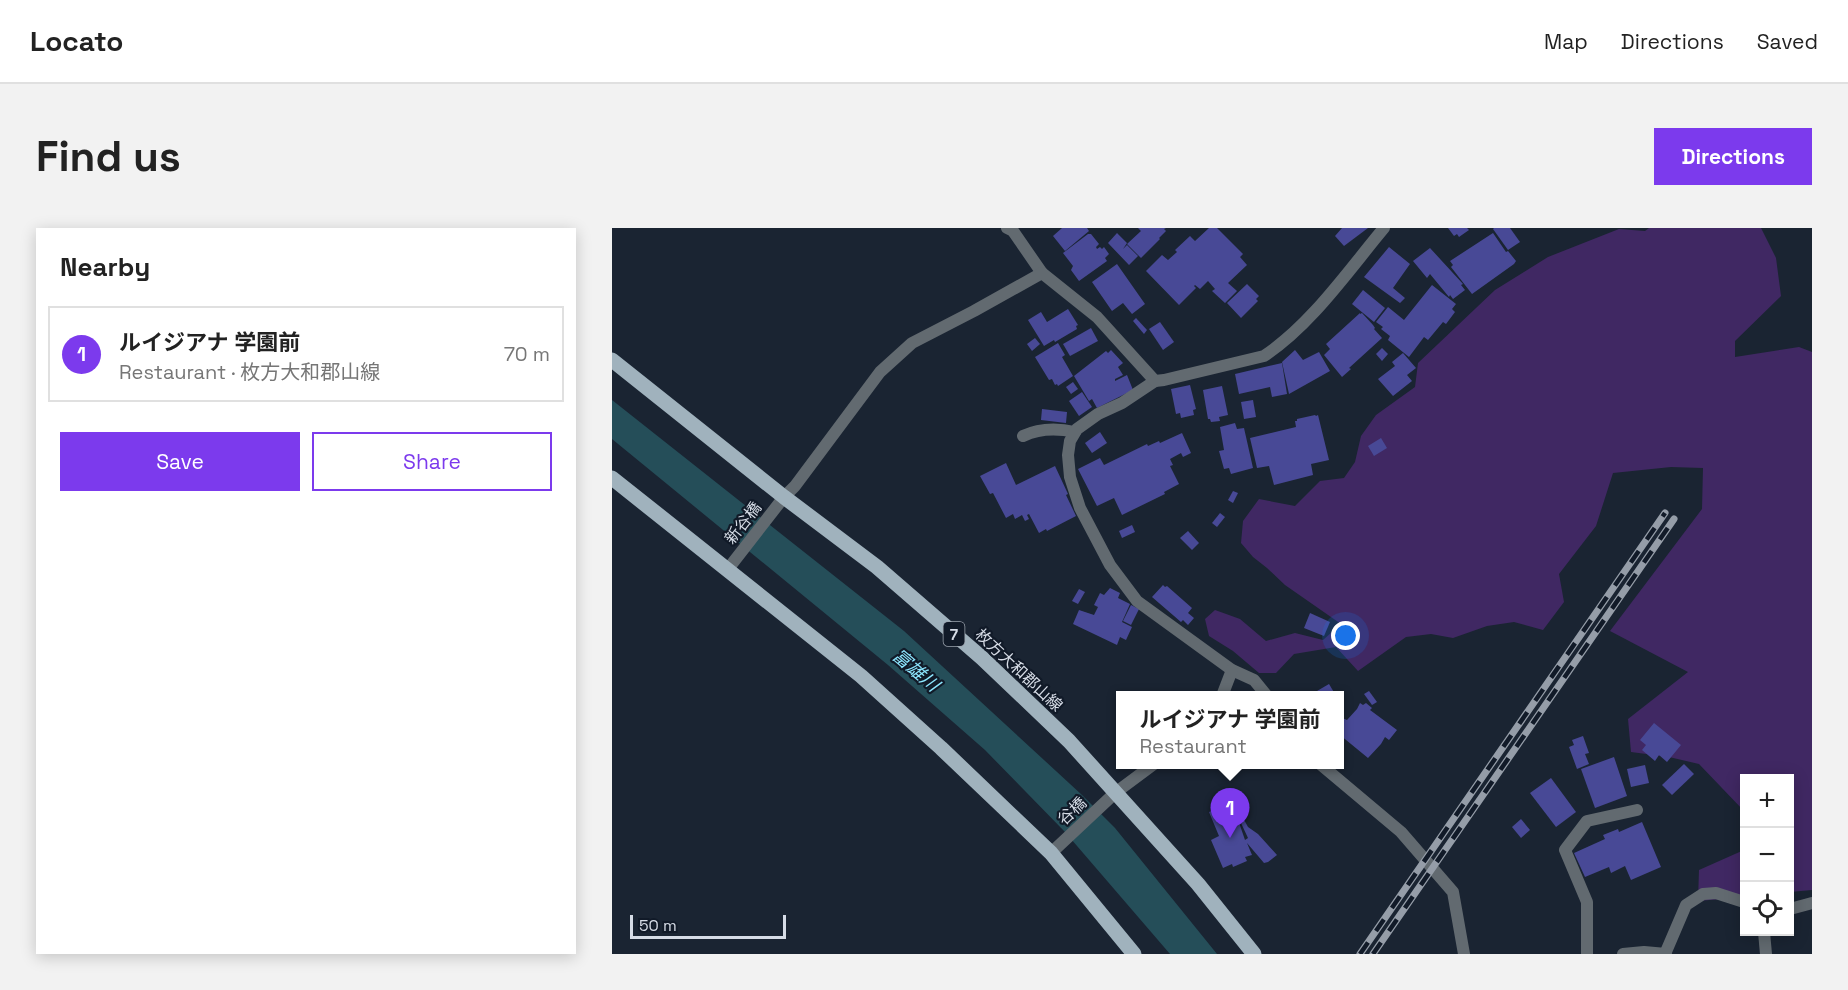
<!DOCTYPE html>
<meta charset="utf-8">
<style>
:root{--surface:#fff;--page:#f2f2f2;--text:#222;--muted:#767676;--line:#e0e0e0;--accent:#7c3aed}
body{margin:0;font-family:"Space Grotesk","Noto Sans JP",sans-serif;background:var(--page);color:var(--text)}
.controls{position:absolute;right:18px;bottom:18px;display:grid;overflow:hidden;border-radius:0px;box-shadow:0 3px 15px #0003}
.controls button{width:54px;height:54px;display:grid;place-items:center;padding:0;border:0;border-bottom:2px solid var(--line);background:var(--surface);color:var(--text);font:30px sans-serif}
.scale{position:absolute;left:18px;bottom:15px;width:156px;box-sizing:border-box;padding-left:6px;border:3px solid #d6dce6;border-top:0;font-size:16px;line-height:21px;white-space:nowrap;color:#d6dce6;-webkit-text-stroke:4px #111a28;paint-order:stroke}
.you{position:absolute;left:734px;top:408px;width:21px;height:21px;margin:-15px;border:4px solid #fff;border-radius:50%;background:#1a73e8;box-shadow:0 0 0 9px #1a73e833}
.badge{display:grid;place-items:center;width:39px;height:39px;border-radius:50%;background:var(--accent);color:#fff;font-size:20px;font-weight:700}
.pin{position:absolute;translate:-50% -50px;filter:drop-shadow(0 2px 3px #0008)}
.pin::after{content:'';position:absolute;top:32px;width:21px;height:18px;background:inherit;clip-path:polygon(0 0,100% 0,50% 100%)}
.popup{position:absolute;left:504px;top:463px;width:228px;height:78px;box-sizing:border-box;display:grid;place-content:center;border-radius:0px;background:var(--surface);filter:drop-shadow(0 2px 4px #0005);font-size:20px;white-space:nowrap;color:var(--muted)}
.popup b{font-size:22px;color:var(--text)}
.popup::after{content:'';position:absolute;left:50%;top:100%;margin-left:-12px;border:12px solid transparent;border-top-color:var(--surface)}
.list{margin:0;padding:0;list-style:none}
h2{display:flex;justify-content:space-between;align-items:center;height:78px;margin:0;padding:0 24px;font-size:26px}
h2 small{font-size:20px;font-weight:400;color:var(--muted)}
.list li{display:grid;grid-template-columns:39px 1fr auto;gap:18px;align-items:center;box-sizing:border-box;height:96px;margin:0 12px 12px;padding:0 12px;border:2px solid var(--line);border-radius:0px}
.list b{display:block;font-size:22px;white-space:nowrap}
.list p{margin:0;font-size:20px;white-space:nowrap;color:var(--muted)}
.list em{font-size:20px;font-style:normal;color:var(--muted)}
.actions{display:flex;gap:12px;padding:18px 24px}
.actions a{flex:1;padding:14px 0;border:2px solid var(--accent);border-radius:0px;text-align:center;font-size:21px;color:var(--accent)}
.actions .main{background:var(--accent);color:#fff}
.icon{flex:none;width:33px;height:33px;fill:none;stroke:currentColor;stroke-width:2;stroke-linecap:round;stroke-linejoin:round}
.map{position:relative;flex:none;width:1200px;height:726px;overflow:hidden;border-radius:0px}
header{display:flex;align-items:center;gap:36px;box-sizing:border-box;height:84px;padding:0 30px;background:var(--surface);border-bottom:2px solid var(--line)}
header strong{font-size:28px}
nav{display:flex;gap:33px;margin-inline-start:auto;font-size:21px}
.intro{display:flex;align-items:center;justify-content:space-between;box-sizing:border-box;height:144px;padding:0 36px}
h1{margin:0;font-size:42px}
.button{padding:15px 27px;border-radius:0px;background:var(--accent);color:#fff;font-size:21px;font-weight:700}
main{display:flex;gap:36px;padding:0 36px}
aside{flex:1;background:var(--surface);border-radius:0px;box-shadow:0 3px 15px #0003}
.map>svg:first-child{display:block}
</style>
<header>
<strong>Locato</strong>
<nav><a>Map</a><a>Directions</a><a>Saved</a></nav>
</header>
<div class="intro"><h1>Find us</h1><a class="button">Directions</a></div>
<main>
<aside>
<h2>Nearby<small></small></h2>
<ul class="list">
<li><span class="badge">1</span><div><b>ルイジアナ 学園前</b><p>Restaurant · 枚方大和郡山線</p></div><em>70 m</em></li>
</ul>
<div class="actions"><a class="main">Save</a><a>Share</a></div>
</aside>
<div class="map">
<svg width="1200" height="726" viewBox="0 0 1200 726">
<rect width="100%" height="100%" fill="#1a2432"/>
<g fill="#402863">
<path d="M1037,0H1149L1164,30L1169,68L1123,113V129L1187,119L1200,124V662L1178,664V550H1132V583L1087,536L1057,529L1019,524L1016,491L1076,444L998,403L1090,281L1091,240L1059,239L1001,245L984,298L947,346L952,374L931,402L902,394L875,398L841,410L819,406L794,409L746,443L724,419L682,426L664,445H647L621,423L597,408L593,391L603,382L628,391L654,413L683,405L711,412L729,396L673,357L655,340L641,329L629,315L631,293L647,271L683,278L708,253L732,250L743,234L749,208L764,187L803,159L806,135L883,62L936,29L1007,1L1033,3Z"/>
<path d="M1132,622V669L1086,673L1087,642Z"/>
</g>
<path fill="#254e59" d="M0,172L292,403L470,567L503,600L605,726H558L453,604L373,522L276,437L0,211Z"/>
<g fill="#484996">
<path d="M450,0H475L477,3L453,23L441,8Z"/>
<path d="M526,0H554L552,1L554,3L547,10L548,11L529,30L515,16L529,3Z"/>
<path d="M597,0H605L631,26L628,29L635,37L616,55L625,63L613,75L600,63L603,61L596,53L588,61L583,57L582,58L584,60L567,77L534,43L550,27L556,32L565,24L563,22L578,8L583,13Z"/>
<path d="M730,0H756L732,18L723,8Z"/>
<path d="M836,0H855L857,2L847,9L845,6L842,8Z"/>
<path d="M882,0H898L908,14L896,22L881,1Z"/>
<path d="M505,5L515,15L511,21L515,17L526,28L517,37L496,15Z"/>
<path d="M881,5L894,24L896,23L904,33L902,36L860,66L839,39L841,37L838,33Z"/>
<path d="M476,6H479L487,16L484,19L485,21L488,19L490,21L492,19L497,26L493,30L495,33L467,53L459,42L461,38L451,25Z"/>
<path d="M777,19L798,36L781,60L793,70L788,75L752,49Z"/>
<path d="M818,20L851,56L849,57L853,62L841,71L838,67L837,69L818,46L815,50L801,33Z"/>
<path d="M505,36L533,76L520,86L511,75L500,83L480,54Z"/>
<path d="M635,56L647,68L644,71L646,73L629,90L615,75Z"/>
<path d="M820,57L844,76L840,81L843,84L834,96L831,94L816,112L812,109L797,129L776,112L778,108L769,101L771,99L764,94L776,79L792,92Z"/>
<path d="M751,62L773,80L762,94L740,76Z"/>
<path d="M456,81L466,97L464,98L465,101L443,114L442,112L432,118L416,92L429,84L435,94Z"/>
<path d="M748,85V86L750,85L761,97L763,100L762,101L770,110L737,140L739,141L730,149L712,127L718,121L714,116Z"/>
<path d="M524,90L535,102L532,106L521,93Z"/>
<path d="M548,94L562,114L551,122L537,101Z"/>
<path d="M479,100L486,113L458,128L451,116Z"/>
<path d="M423,110L428,116L420,123L415,116Z"/>
<path d="M446,115L453,127L450,129L461,148L446,158L445,156L443,157L440,151L437,152L423,129Z"/>
<path d="M770,120L776,126L770,133L764,126Z"/>
<path d="M499,122L511,135L506,139L511,147L503,151V153L515,147L521,162L485,180L480,171L477,173L462,148L494,123L496,125Z"/>
<path d="M683,122L691,132L707,124L718,143L677,166L670,134Z"/>
<path d="M791,125L804,140L795,147L800,153L781,168L766,151L783,138L780,134Z"/>
<path d="M670,135L675,166L660,169L658,159L627,166L623,146Z"/>
<path d="M461,154L466,161L459,166L454,159Z"/>
<path d="M578,157L584,181L581,182L582,187L569,190L568,185L564,186L559,161Z"/>
<path d="M610,158L616,187L607,189L608,193L599,194L598,191H596L591,162Z"/>
<path d="M470,164L480,179L467,188L457,173Z"/>
<path d="M641,172L644,189L632,191L629,174Z"/>
<path d="M430,181L455,184L454,195L429,192Z"/>
<path d="M703,187L704,188L706,187L717,232L699,236L701,247L662,257L657,238L645,240L638,210L684,199L683,193H685V191Z"/>
<path d="M623,195L625,201L632,200L641,240L619,246L617,240L612,241L607,223L612,222L608,199Z"/>
<path d="M488,204L495,215L480,225L473,215Z"/>
<path d="M570,205L579,225L571,229L569,225L558,231L561,237L558,238L567,256L552,264L553,266L510,287L502,270L485,278L466,241L488,230L492,237L535,216L536,218L547,213L548,215Z"/>
<path d="M769,210L775,220L762,228L756,218Z"/>
<path d="M394,235L404,257L443,238L456,266L454,267L464,288L435,303L434,301L427,305L417,286L415,287L417,291L413,293L410,287L403,291L401,286L394,290L381,265L378,266L368,248Z"/>
<path d="M621,263L626,265L621,275L616,272Z"/>
<path d="M608,285L613,289L605,299L600,295Z"/>
<path d="M520,297L523,304L510,310L507,303Z"/>
<path d="M576,303L587,315L580,322L568,310Z"/>
<path d="M551,357L553,359L555,358L580,380L576,385L582,390L576,397L571,392L569,394L540,369Z"/>
<path d="M498,360L508,365L506,370L518,376L510,394L520,399L514,412L508,409L505,417L461,396L467,382L482,387L486,379L482,377L488,365L492,367Z"/>
<path d="M467,361L473,364L466,376L460,373Z"/>
<path d="M519,377L527,381L519,397L511,393Z"/>
<path d="M698,385L718,394L712,408L692,400Z"/>
<path d="M717,456L723,466L719,468H708L705,463Z"/>
<path d="M757,463L765,474L760,477L752,466Z"/>
<path d="M748,475L751,477L754,475L760,480L758,482L785,502L777,512L773,509L769,516L756,530L728,507V489L735,492L745,481Z"/>
<path d="M1042,495L1069,517L1055,534L1047,527L1043,533L1030,522L1034,517L1028,512Z"/>
<path d="M971,508L977,525L973,526L977,536L965,541L957,519L962,517L960,512Z"/>
<path d="M1002,529L1015,568L983,580L969,541Z"/>
<path d="M1072,536L1082,546L1060,567L1050,557Z"/>
<path d="M1033,537L1037,555L1019,559L1015,541Z"/>
<path d="M939,550L964,584L944,599L918,565Z"/>
<path d="M611,578L612,580L616,578L618,582L622,580L633,612L636,610L622,580L625,579L636,599L646,606L665,627L656,634L652,635L635,615L640,627L633,629L635,633L621,639L620,636L611,640L599,612L607,608L597,584Z"/>
<path d="M909,591L918,602L909,610L900,599Z"/>
<path d="M1030,594L1049,639L1019,652L1013,638L999,645L997,639L973,649L962,625L993,611L991,607L1006,601L1007,604Z"/>
</g>
<g fill="none" stroke-linecap="round" stroke-linejoin="round">
<path stroke="#626a70" stroke-width="12" d="M411,208C428,200 445,200 463,204"/>
<g stroke="#626a70" stroke-width="12">
<path d="M395,0L401,3L430,45"/>
<path d="M543,153L510,175L486,186L465,201L458,213L456,227L458,249L468,280L498,337L525,373L620,442L642,452L655,468"/>
<path d="M116,341L172,269L183,258L268,144L300,115L362,83L430,45L485,89L543,153L552,152L652,128C699,97 736,43 772,0"/>
<path d="M610,468L620,442"/>
<path d="M708,536L789,604L841,664L852,726"/>
<path d="M439,625L503,565L542,536"/>
<path d="M1178,681L1200,675"/>
<path d="M1152,704L1154,726"/>
<path d="M975,726V674L953,622L975,593L1025,582"/>
<path d="M1011,726L1032,724L1054,726"/>
<path d="M1053,726L1074,677L1091,666L1104,665L1132,674"/>
</g>
<g stroke="#a0b2bd" stroke-width="15">
<path d="M0,132L172,269L265,339L370,430L457,513L586,656L642,726"/>
<path d="M0,250L249,448L329,520L439,625L522,726"/>
</g>
<defs>
<g id="rail">
<path d="M748,726L1053,285"/>
<path d="M761,726L1062,291"/>
</g>
</defs>
<use href="#rail" stroke="#959da8" stroke-width="7"/>
<use href="#rail" stroke="#111a28" stroke-width="4.5" stroke-dasharray="14" stroke-linecap="butt"/>
</g>
<g text-anchor="middle" dominant-baseline="central" stroke-width="4.5" stroke-linejoin="round" paint-order="stroke">
<rect fill="#111a28" stroke="#9ba2ad" stroke-width="1.5" x="331.5" y="394" width="21" height="24" rx="4.5"/>
<g font-size="15" font-weight="bold" fill="#d6dce6">
<text x="342" y="406">7</text>
</g>
<g font-size="16" fill="#d6dce6" stroke="#111a28">
<text transform="translate(131 295) rotate(-52)">新谷橋</text>
<text transform="translate(407 442) rotate(43)">枚方大和郡山線</text>
<text transform="translate(460 583) rotate(-43)">谷橋</text>
</g>
<g font-size="18" font-style="italic" fill="#8de7ff" stroke="#111a28">
<text transform="translate(304 442) rotate(40)">富雄川</text>
</g>
</g>
</svg>
<div class="controls">
<button>+</button>
<button>−</button>
<button><svg class="icon" aria-label="locate" viewBox="0 0 24 24"><circle cx="12" cy="12" r="6"/><path d="M12 2v4M12 18v4M2 12h4M18 12h4"/></svg></button>
</div>
<div class="scale">50 m</div>
<div class="you"></div>
<div class="pin badge" style="left:618px;top:610px">1</div>
<div class="popup"><b>ルイジアナ 学園前</b>Restaurant</div>
</div>
</main>
